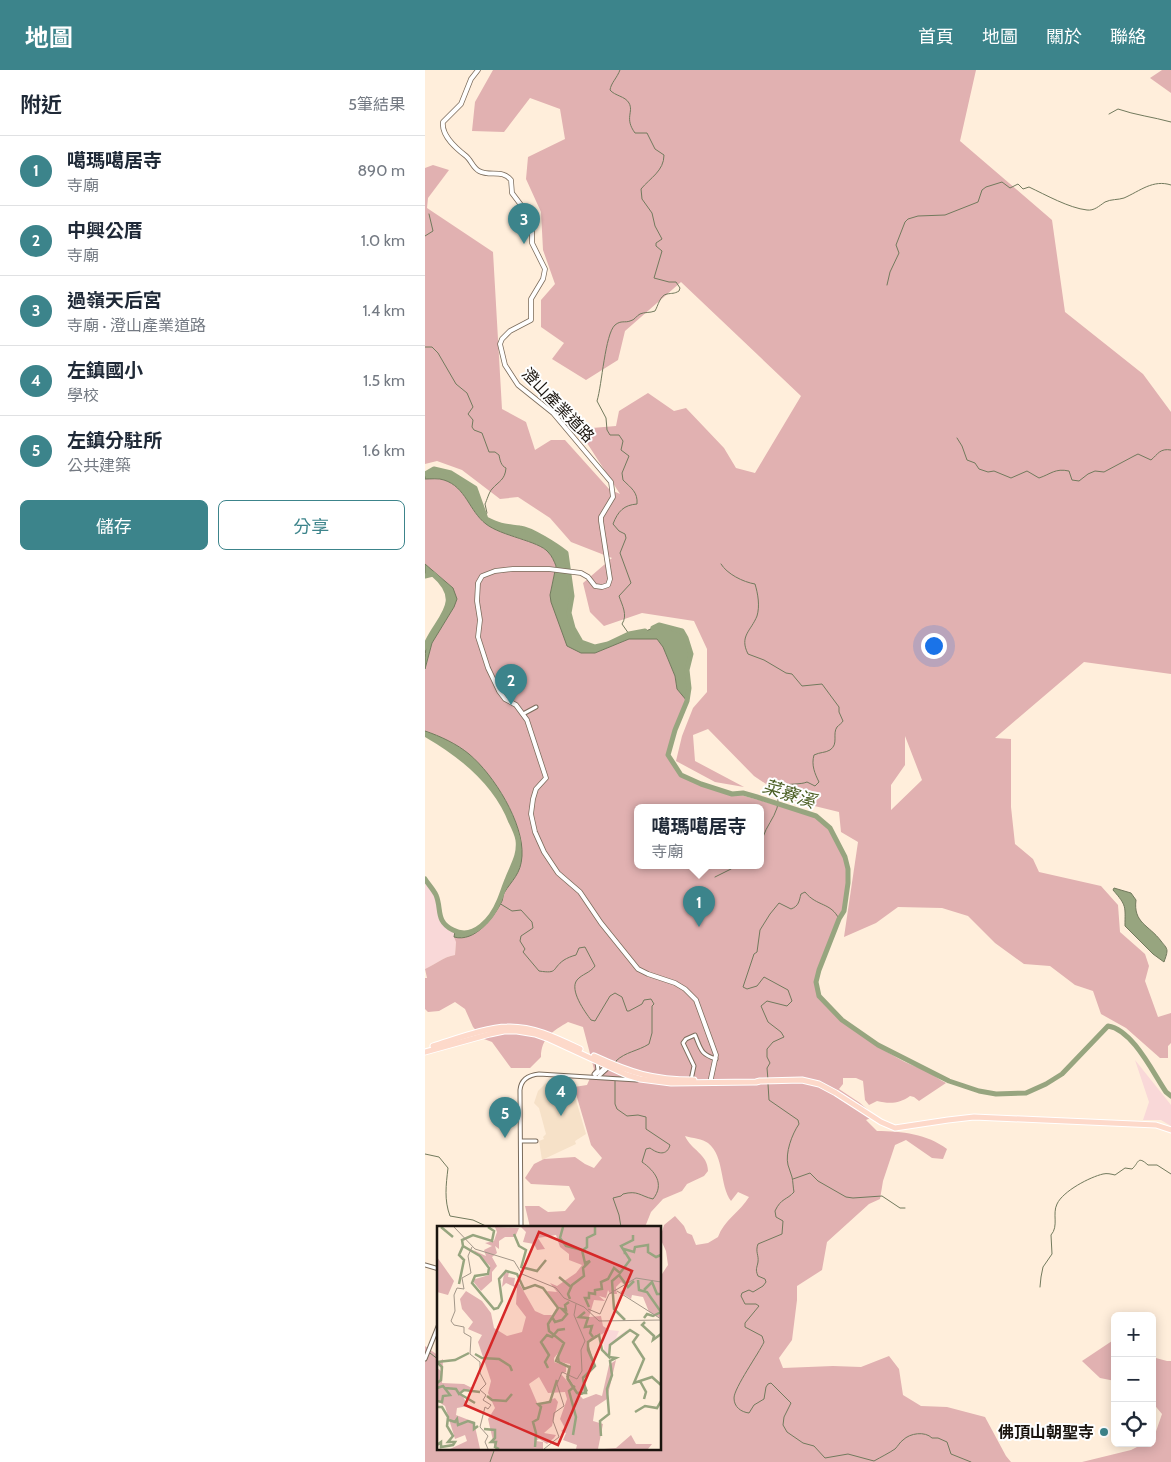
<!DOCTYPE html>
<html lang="zh-TW">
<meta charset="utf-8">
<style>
:root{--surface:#fff;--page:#f2f2f3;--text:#1f2937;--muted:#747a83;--line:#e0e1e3;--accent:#3c848b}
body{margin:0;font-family:Cabin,"Noto Sans TC",sans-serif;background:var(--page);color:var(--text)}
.controls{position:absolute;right:15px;bottom:15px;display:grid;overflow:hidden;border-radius:8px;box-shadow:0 2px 12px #0003}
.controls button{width:45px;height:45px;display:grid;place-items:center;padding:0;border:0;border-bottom:1px solid var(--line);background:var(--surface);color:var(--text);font:25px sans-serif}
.you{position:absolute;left:508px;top:575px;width:18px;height:18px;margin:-12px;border:4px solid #fff;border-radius:50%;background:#1a73e8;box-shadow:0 0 0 8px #1a73e833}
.badge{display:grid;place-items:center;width:32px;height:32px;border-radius:50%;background:var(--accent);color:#fff;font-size:16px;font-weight:700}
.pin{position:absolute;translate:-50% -41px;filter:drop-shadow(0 1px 2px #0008)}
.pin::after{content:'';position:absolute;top:26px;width:18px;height:15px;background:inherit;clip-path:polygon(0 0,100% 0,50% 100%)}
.popup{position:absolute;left:209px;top:734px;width:130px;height:65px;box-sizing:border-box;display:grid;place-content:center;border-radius:8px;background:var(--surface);filter:drop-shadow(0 1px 4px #0005);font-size:16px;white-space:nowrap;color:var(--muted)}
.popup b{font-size:19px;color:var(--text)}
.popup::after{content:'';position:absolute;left:50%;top:100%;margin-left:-10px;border:10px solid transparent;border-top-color:var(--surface)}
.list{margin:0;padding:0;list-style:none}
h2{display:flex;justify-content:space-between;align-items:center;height:65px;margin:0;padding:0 20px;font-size:21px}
h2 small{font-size:16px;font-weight:400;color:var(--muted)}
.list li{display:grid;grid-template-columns:32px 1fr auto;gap:15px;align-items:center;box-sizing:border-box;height:70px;padding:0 20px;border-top:1px solid var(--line)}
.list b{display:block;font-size:19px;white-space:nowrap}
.list p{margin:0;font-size:16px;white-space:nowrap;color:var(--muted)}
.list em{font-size:16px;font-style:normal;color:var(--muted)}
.actions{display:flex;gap:10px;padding:15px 20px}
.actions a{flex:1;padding:11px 0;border:1px solid var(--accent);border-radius:8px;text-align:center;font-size:18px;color:var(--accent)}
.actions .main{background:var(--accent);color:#fff}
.icon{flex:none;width:28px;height:28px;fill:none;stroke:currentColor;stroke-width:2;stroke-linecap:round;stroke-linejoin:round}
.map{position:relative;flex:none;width:746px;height:1392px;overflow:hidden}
header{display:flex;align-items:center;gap:30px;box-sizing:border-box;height:70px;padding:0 25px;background:var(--accent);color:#fff}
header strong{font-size:24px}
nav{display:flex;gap:28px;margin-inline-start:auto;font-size:18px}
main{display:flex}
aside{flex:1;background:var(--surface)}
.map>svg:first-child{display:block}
</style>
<header>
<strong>地圖</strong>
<nav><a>首頁</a><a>地圖</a><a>關於</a><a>聯絡</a></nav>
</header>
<main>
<aside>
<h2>附近<small>5筆結果</small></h2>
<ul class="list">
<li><span class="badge">1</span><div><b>噶瑪噶居寺</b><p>寺廟</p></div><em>890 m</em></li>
<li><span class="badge">2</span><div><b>中興公厝</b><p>寺廟</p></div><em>1.0 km</em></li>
<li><span class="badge">3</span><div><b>過嶺天后宮</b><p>寺廟 · 澄山產業道路</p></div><em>1.4 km</em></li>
<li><span class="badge">4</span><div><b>左鎮國小</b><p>學校</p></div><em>1.5 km</em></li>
<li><span class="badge">5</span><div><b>左鎮分駐所</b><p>公共建築</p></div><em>1.6 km</em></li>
</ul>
<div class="actions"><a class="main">儲存</a><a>分享</a></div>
</aside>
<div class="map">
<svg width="746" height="1392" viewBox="0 0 746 1392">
<rect width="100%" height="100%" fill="#ffeedb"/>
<path fill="#f6e1c8" d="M121,1013L148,1020L161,1064L150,1071L151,1074L117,1090L114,1071L119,1069L118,1067L121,1064L114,1038L109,1033L113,1021Z"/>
<g fill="#f9d8d8">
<path d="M0,809C4,814 9,820 11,826C17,845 11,848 30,861L31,872L30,885C18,887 11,894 0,899Z"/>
<path d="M710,990L746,1035V1056L736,1050H718L724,1032Z"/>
</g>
<g fill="#e1b1b1" fill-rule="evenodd">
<path d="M68,0H551L535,71L627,150L640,242L718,304L746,342V604L659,592L570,668L586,669V737L590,774L608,789L614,802L676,816L693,835L695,862L720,884L724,896L720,911L733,947L746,943V973L743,976V988H735L701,958L676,944L668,921L650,915L625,896L599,894L570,873L543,846L517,838L473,837L451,853L419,867L433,772L416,762L414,742L365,730L329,706L283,659L268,665L270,691L319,717L290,712L251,691L257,666L268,638L282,622V579L269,551L217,543L179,556L165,542L158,513L187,488L146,472L125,448L93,427L75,429L37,400L12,391L0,394V98L8,95L24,100L3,128L2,138L68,182L77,339L101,352L110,380L126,370H140L184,419L195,424L162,373L167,358L191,356L194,341L223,323L249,341L261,338L299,378L311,398L330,403L376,326L256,212L200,261L193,290L161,310L127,289L139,273L116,257V230L130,214L118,180L116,142L101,109L103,87L140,69L135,39L105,28L79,62L47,61L50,32ZM480,666L497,710L466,740V715L480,695Z"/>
<path d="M737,0H746V23L725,8Z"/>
<path d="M0,409C6,409 14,408 19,410C41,417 44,441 61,454C76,466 114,471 123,482C127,486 129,491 131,495L125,525L156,583H170L204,569H232L238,577L250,606L252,619L262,631L250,660L243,685L256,705L276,714L391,746C416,768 425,789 421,823C421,829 421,837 418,842C410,860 383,910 395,928C412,951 455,979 480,992C486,995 492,997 498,999C506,1003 513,1009 521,1013L494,1031L489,1027L485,1026C474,1034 464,1034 452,1031L444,1035L440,1030L438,1011L431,1008H418V1014L414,1019L435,1033L450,1046L441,1050L452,1061C477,1061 502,1064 522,1079L518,1089L507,1088L481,1070L470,1075L458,1111L455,1129L444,1134L402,1172L397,1200L372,1216V1230L367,1270L354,1288L358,1298L408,1296L436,1297L464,1286L474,1299L478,1325L496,1336L522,1337L560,1347L581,1386L586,1392H0V1276L14,1286V1378H235V1202L237,1204L243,1195L241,1181L235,1168L239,1155L250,1146L259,1156L262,1163L267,1165L271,1175L283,1173L293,1167C299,1150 315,1142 324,1127L313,1122L306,1131C294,1114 300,1087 283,1073C278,1069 267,1068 260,1066C266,1080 283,1084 283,1101L279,1106L262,1114L257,1121L238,1129L226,1142L220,1157H105L100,1136H114L123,1142L140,1141L150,1129L144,1116L106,1114L100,1108L109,1094L119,1089L150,1087L160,1094L169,1098L177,1088L166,1075L149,1017L162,1015L169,999L158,957L143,952C128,961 116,968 116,987L105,998H86L67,972L59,969L48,957L40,939L30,932L14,941L3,942L0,939V908H2L0,899C11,894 18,887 30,885L31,872L29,867C50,873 69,847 77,830C78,828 78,825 79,823C87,810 96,803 97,786C99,752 69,705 44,684C31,674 15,666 0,661V599L7,573L29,537L28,518L0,494ZM213,738H335V796H213Z"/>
<path d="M690,1269V1311L675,1308L657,1291Z"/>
<path d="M727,1287L742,1291H746V1392H657L706,1380L720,1373H727L737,1344L727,1332Z"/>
</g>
<g fill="#97a57f" stroke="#727a5d">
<path d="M9,399L26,403L50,418L61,449C77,457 80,455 95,458C106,459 132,476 141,483L147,526L144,543L148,558L157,572L170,577L183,574L197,567L219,562L234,555L257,561L261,568L266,584L262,600L264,618L262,631L252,619L250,606L238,577L232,569H204L170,583H156L142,576L126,532L125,525L131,496C129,491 127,486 123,482C114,471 76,466 61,454C44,441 41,417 19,410C14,408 6,409 0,409V404Z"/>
<path d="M0,494L28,518L32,529L29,537L7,573L0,599C0,589 0,578 3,568C6,563 12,558 15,553C27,533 25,519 9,504L0,506Z"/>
<path d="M0,661C15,666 32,674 44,684C69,705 99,753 97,786C96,804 87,810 79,823C78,825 78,828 77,831C69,847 50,873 29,867L30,861L40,863L57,857L74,833L93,785V769L83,744L74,728L56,706L28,683L0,664Z"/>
<path d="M689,818L706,823L711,830C708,853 724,855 736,871C738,874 742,877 742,881C742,884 740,889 739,892L728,884L700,856C700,836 702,836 688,820Z"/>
</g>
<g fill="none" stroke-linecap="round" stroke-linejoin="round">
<g stroke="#727a5d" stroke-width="1">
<path d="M195,0C192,8 186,13 185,20C190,26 200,26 204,33C209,42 199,48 210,63H222L230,79L239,85C239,101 225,108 216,119L217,129L227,143L230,156L237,169L231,173V176L237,181L229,208L244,212H251L255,218L254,221C249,224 247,223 242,224C235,225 233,236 230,241C225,243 219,242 215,244C211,246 210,250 205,251C200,253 196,250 190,255C180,264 177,315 172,331L181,348L182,360L185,365H194L198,371L196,380L204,386L197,403L198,410C206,418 213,422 212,434C199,435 193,441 188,454L194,461L200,464L201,468L195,483L206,513L194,526C197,535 203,545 197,554L204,564"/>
<path d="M684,44L693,39C710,45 728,47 746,52"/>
<path d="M0,166L8,161L4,144"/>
<path d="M462,215L465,202L474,183L471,175L480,152L483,149L493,146L520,145L553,132L557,120L561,117L577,112L585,118L593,114L598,119L604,117C621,125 644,138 662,140C669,141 674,136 680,132C686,129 693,130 699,128C715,121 728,109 746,115"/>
<path d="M0,277H7L13,283L31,314L42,323L48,337L43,344L48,350L47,357L49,360L57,363L64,382H70L74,385C75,390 76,396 81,398C80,410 74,411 67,419C64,422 62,430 60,434L62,443L60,446"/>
<path d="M532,368L537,376L542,390L550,393L554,399L563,402L569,401L586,408L602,401L614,408C626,404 630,398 644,401L647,410L654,411L663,404L670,401L679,402L709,386L713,384L726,390C733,384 735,378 746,380"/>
<path d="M296,494C302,504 318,512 330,514C333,524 335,536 332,546C326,561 314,566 323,584L339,590L361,603L367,604L377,616L397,614L414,637V642L418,651C417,653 414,655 412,657C407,664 414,674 405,680C400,683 395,682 389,685C386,695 390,704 394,712L390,716L382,712C375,715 364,713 359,716C351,722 354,731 352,738C349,748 341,757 338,767C336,771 337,774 335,778"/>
<path d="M290,807L306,799L310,796"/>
<path d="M74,833L87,841L96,840L107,852L108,858L96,866L95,871L100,879L98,882L114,901C134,904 126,899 139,890C142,888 147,886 151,885L154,878L160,877L170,896C165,903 157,904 152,910C144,920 160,942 166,950L170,951L185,926L190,923L197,927L202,941H204L217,934L219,930L226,929L229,934L227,936V963L224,974C213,981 200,982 191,991V994"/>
<path d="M190,1010V1034L192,1039L202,1046L213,1045L221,1047V1059L245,1075C242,1086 233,1084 225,1078L221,1079L217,1092C230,1101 240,1114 228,1129C215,1126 213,1120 198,1124L196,1126L188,1128L194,1145L196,1157"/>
<path d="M343,1010L342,998L345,993L342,987V979L348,972L359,967L356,962L343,952L336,936L342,931L362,936L367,931L363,920L339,907L332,916L322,919L318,917L329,884L332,882L335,860L345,844L354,833L366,839C374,836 374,831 376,824L380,822C392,837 406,832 414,849"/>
<path d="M343,1014L344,1030L373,1050L374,1054C367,1064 360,1083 363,1095C364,1099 366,1103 367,1107C368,1111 368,1117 369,1122C362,1130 356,1128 350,1141L351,1147L358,1151L357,1164L333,1174C330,1182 334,1185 333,1192C332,1198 330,1199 333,1206L340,1209L341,1212L338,1216L328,1222L324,1220L317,1223L316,1226L320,1234H331L334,1236L320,1253V1257L337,1266L339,1272C334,1283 309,1318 309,1328C309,1337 316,1342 324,1343L329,1335L339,1329L341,1317L343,1314L346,1313L366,1333L359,1347L358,1355L362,1362L378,1373L389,1376L400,1388L423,1384L449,1391C456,1387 464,1383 470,1379C473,1376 475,1372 478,1370C485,1363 500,1361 507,1368H513L522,1372L526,1384L546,1392"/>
<path d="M0,1084L14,1087L23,1098C21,1115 19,1130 25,1146L48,1150L63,1157"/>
<path d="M368,1109L385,1103L393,1111L421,1127L428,1128L457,1126L475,1138H480"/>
<path d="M615,1217L616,1207L618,1197L627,1184L626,1165C634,1156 627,1144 632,1134C638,1121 665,1107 678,1104C682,1103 686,1104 690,1105L700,1098L707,1099C714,1093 712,1085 723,1095H732L746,1104"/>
<path d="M5,1283L14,1290"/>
<path d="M65,1392L70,1378"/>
</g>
<g stroke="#97a57f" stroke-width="5">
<path d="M0,404L9,399L26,403L50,418L61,449C77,457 80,456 95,458C106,459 132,476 141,483L147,526L144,543L148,558L156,572L170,577L183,574L204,564L220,561"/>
<path d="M0,506L8,504C42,533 10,549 0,577"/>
<path d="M228,558L234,555L257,561L261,568L266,584L262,600L264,618L262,631L250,660L243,685L256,705L276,714L307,724L318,723L332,727L391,746L405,758L420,787L423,799V813L419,841L414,849L394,900L391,912L394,926L417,950L453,975L524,1011L554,1021L571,1024L601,1023L621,1014L637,1004L683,956C708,960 728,1003 741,1022L746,1026"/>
<path d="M0,664C35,684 71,713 86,752C89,758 92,764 93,770C95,786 87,796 82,810C79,817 77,824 74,831C67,848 49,871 28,860C10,851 17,839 11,825C8,819 3,814 0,809"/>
</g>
<defs>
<g id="minor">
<path d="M98,644L111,637"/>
<path d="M169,1004L173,1000L172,992"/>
<path d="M170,1005L176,1001L182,995"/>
<path d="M174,1006L184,997"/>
<path d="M266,1010L269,996L258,973L261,969L270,965C276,979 275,984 291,989"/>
<path d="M96,1071H111"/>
<path d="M96,1157L95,1020C96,1009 104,1005 114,1004L212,1010"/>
<path d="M0,1195L14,1199"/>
<path d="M0,1289L14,1254"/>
</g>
<path id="tertiary" d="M53,0L46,9L36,34L18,52C16,66 32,79 41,86C46,90 48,98 54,101C65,107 77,99 86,110L87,123L105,147L107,154V173L120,199L118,209L106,229V250L85,261L77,269L75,274L80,295L93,315L128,343L186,412L188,427L176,447V451L185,509L183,515L177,517L170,516L163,507L156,503L124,499H88L70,501L57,506L53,513L52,531L55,550L53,567L63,598L74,621L80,629L91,635L102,650L121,708L111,719L108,729L106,744L110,762L119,782L133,803L155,822L176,853L213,899L223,904L250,913L260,919L271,930L291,985L285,1013"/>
<g id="primary">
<path d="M8,976C28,970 62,957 82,957C108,956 132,968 155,979"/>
<path d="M0,982L65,964L79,961H92L110,964L124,969L202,1005L215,1009L246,1013L331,1012L335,1011L377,1010L394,1014L411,1023L456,1052L470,1058L523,1050L549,1047L731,1055L746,1060"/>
<path d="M169,986C206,1003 228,1010 269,1010"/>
</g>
</defs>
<use href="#minor" stroke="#7b6c5c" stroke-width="5"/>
<use href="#tertiary" stroke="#7b6c5c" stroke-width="5.5"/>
<use href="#primary" stroke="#fff" stroke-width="7"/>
<use href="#minor" stroke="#fff" stroke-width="3"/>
<use href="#tertiary" stroke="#fff" stroke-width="4"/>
<use href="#primary" stroke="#fdd9ca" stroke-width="5"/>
</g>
<circle fill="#3c848b" stroke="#fefefe" stroke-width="2" cx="679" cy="1362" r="5"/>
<g text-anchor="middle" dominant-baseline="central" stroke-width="4" stroke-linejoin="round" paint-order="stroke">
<g font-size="16" fill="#1a140e" stroke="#fefefe">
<text transform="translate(133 335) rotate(46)">澄山產業道路</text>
</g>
<g font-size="16" font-weight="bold" fill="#1a140e" stroke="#fefefe" text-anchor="end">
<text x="669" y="1362">佛頂山朝聖寺</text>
</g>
<g font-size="18" font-style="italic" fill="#4a5d22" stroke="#fefefe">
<text transform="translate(364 724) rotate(18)">菜竂溪</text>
</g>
</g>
<g transform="translate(12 1156)">
<rect width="224" height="224" fill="#ffeedb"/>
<path d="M191,103L183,113L173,119V128L168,130L165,107L172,104L182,105L179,112Z" fill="#f9d8d8"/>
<path d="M58,1L82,2L78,11H68L62,15V23L58,20L60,27L55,31L60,40L55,46V55L44,65L35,54L52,49L53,40L36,24L49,30L47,24L55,20L48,17L57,15L60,6ZM84,1H224V92L212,86L206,71L195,69L194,73L183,66L190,61L184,56L179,61L180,68H173L171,64L169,72L162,70L168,75L157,74L152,91L164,90L166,100L172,104L151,116L157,140L146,150L148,167H141L132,152L133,138L123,136L122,126L127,120L117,132V136L129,140V146L124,148L146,173L159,168L165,170L172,139L179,134L170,173L158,181L156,195L166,198L161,223H139L140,219L126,214L129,207L124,205L128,202L123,193L130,173L128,166L111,167L102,151L92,158L101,179L118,172L121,176L115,200L107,207L119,209L117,212L110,218L102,213L99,215L106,216V223H58L51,193L58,182L51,167L54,155L41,116L45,109L31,103L36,96L25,83L23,73L29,65L45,75L54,87L57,102L70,110L85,106L89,91L79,78L80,62L69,57L65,61L67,47L72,46L71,51L78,52L77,59L82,57L98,85L107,89H115L114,92L121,82L110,65L120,66L113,57L120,60L139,47L145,39L132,34V28L123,21L119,9L101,12L108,23L100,24L97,18L86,16L89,6ZM0,31L17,55L11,69L0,66ZM6,133L5,157L27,158L37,163L23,165L31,180L20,182L19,189L37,196L43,223H13L30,215L28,209L18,213L8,180L0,175V142L4,145L2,136ZM194,209L199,218H215L211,223H167L179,222Z" fill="#e1b1b1"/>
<path d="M161,109H164L156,111L151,118L158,138L156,143L146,152L151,165L145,169H141L129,151L132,139L122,137L119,132L122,126L123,136L134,140L132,152L141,167H147L145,151L157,140L150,119L153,113L159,109Z" fill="#97a57f"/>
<path fill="none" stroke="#97a57f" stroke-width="2.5" d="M4,1L16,11M51,1L57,5L55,15L36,9L25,14L26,20L43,30L52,42L51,48L38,50L35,57L57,83L61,82L65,75L62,53L69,45L80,48L87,63L98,59L106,62L121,82L111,98L112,105L127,117L119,135L132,141M126,1L123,12L129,20L145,24L148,37L153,35L146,42L147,50L135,59L131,68L133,73M77,8L82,20L89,24L84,42M146,24L150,21V12L158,8V1M188,28L187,23L197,26L198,21L211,19V26L219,31L224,29M84,41L100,45L109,34M122,51L134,61M201,54L202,64L210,66L224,86M22,58L27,34L22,29L26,20M207,64L215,56L220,68H224M152,81L148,72H152V67L158,68V64L165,63L164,56L171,53L177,42L183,47L193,34L184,20L196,14V9M148,86L142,91L151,92L148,101L155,100L153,107L156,111M115,91L118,96L125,94L130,88L125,83L129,84L128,79L132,76M207,92L210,88L216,90L224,86M188,94L177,83L175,55L182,49L191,61L197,55M208,96L205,99L217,110L216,114L224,108M38,128L45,132L62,133L73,140L75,145M0,136L18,134L32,127M0,136L5,141L4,154L0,157M111,142L108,136L112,129L104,116L110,109L115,111L121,104L128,103M130,152L140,167H149L146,152L158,140L151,124V116L162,109L165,124L172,131L173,119L193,104L201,109L196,116L207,133L197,157L215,151L224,159M203,155L209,166L207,173M0,162L6,160L13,169L6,170L5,176L0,175M8,162L19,163L22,168L27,164L43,166M23,168L38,177M50,170L55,174L69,175L75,168M0,181H5L11,191L10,200L16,210L11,216H18L16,219L4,221V216L0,219M198,186L208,180L220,182L224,175M12,194L18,196L20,193L21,199L31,195L37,197V203L41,200M47,203L58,204V212L54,216H59L58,221L62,223M136,209L139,191L132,165L138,160M164,210L163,195L172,188L170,163L175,149L173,135L179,132L172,131M98,221L99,207L96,196L101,193L104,181L101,178L113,176L120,154"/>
<path fill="none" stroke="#a39789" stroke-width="1" d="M17,1L38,23L77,35L85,48L119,62L127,72L147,81L162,95L224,94M35,21L31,30L34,47L25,52L27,63L20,62L17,69L18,85L14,95L17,99L27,101V107L34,111L33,128L43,136V147L49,158L43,164L49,169L46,174L54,179L51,183L48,181L43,201L51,210L48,216L51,223M180,65L224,93M151,83L163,88L172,68L199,52L224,56M107,223L122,211L116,195L117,187L127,180L120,158L125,146L140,153L145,145L144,124L148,115L137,89L139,78"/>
<path fill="#d62828" fill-opacity="0.15" stroke="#d62828" stroke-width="2.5" d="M102,6L195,45L121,219L28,179Z"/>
<rect width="224" height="224" fill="none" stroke="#1a140e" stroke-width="2.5"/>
</g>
</svg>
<div class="controls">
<button>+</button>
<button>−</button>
<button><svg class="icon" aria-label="locate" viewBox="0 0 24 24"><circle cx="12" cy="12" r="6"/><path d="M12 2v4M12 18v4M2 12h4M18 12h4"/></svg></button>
</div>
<div class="you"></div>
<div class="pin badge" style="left:274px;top:857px">1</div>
<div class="popup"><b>噶瑪噶居寺</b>寺廟</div>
<div class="pin badge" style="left:86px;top:635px">2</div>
<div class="pin badge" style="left:99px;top:174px">3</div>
<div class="pin badge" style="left:136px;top:1046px">4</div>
<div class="pin badge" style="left:80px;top:1068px">5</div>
</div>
</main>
